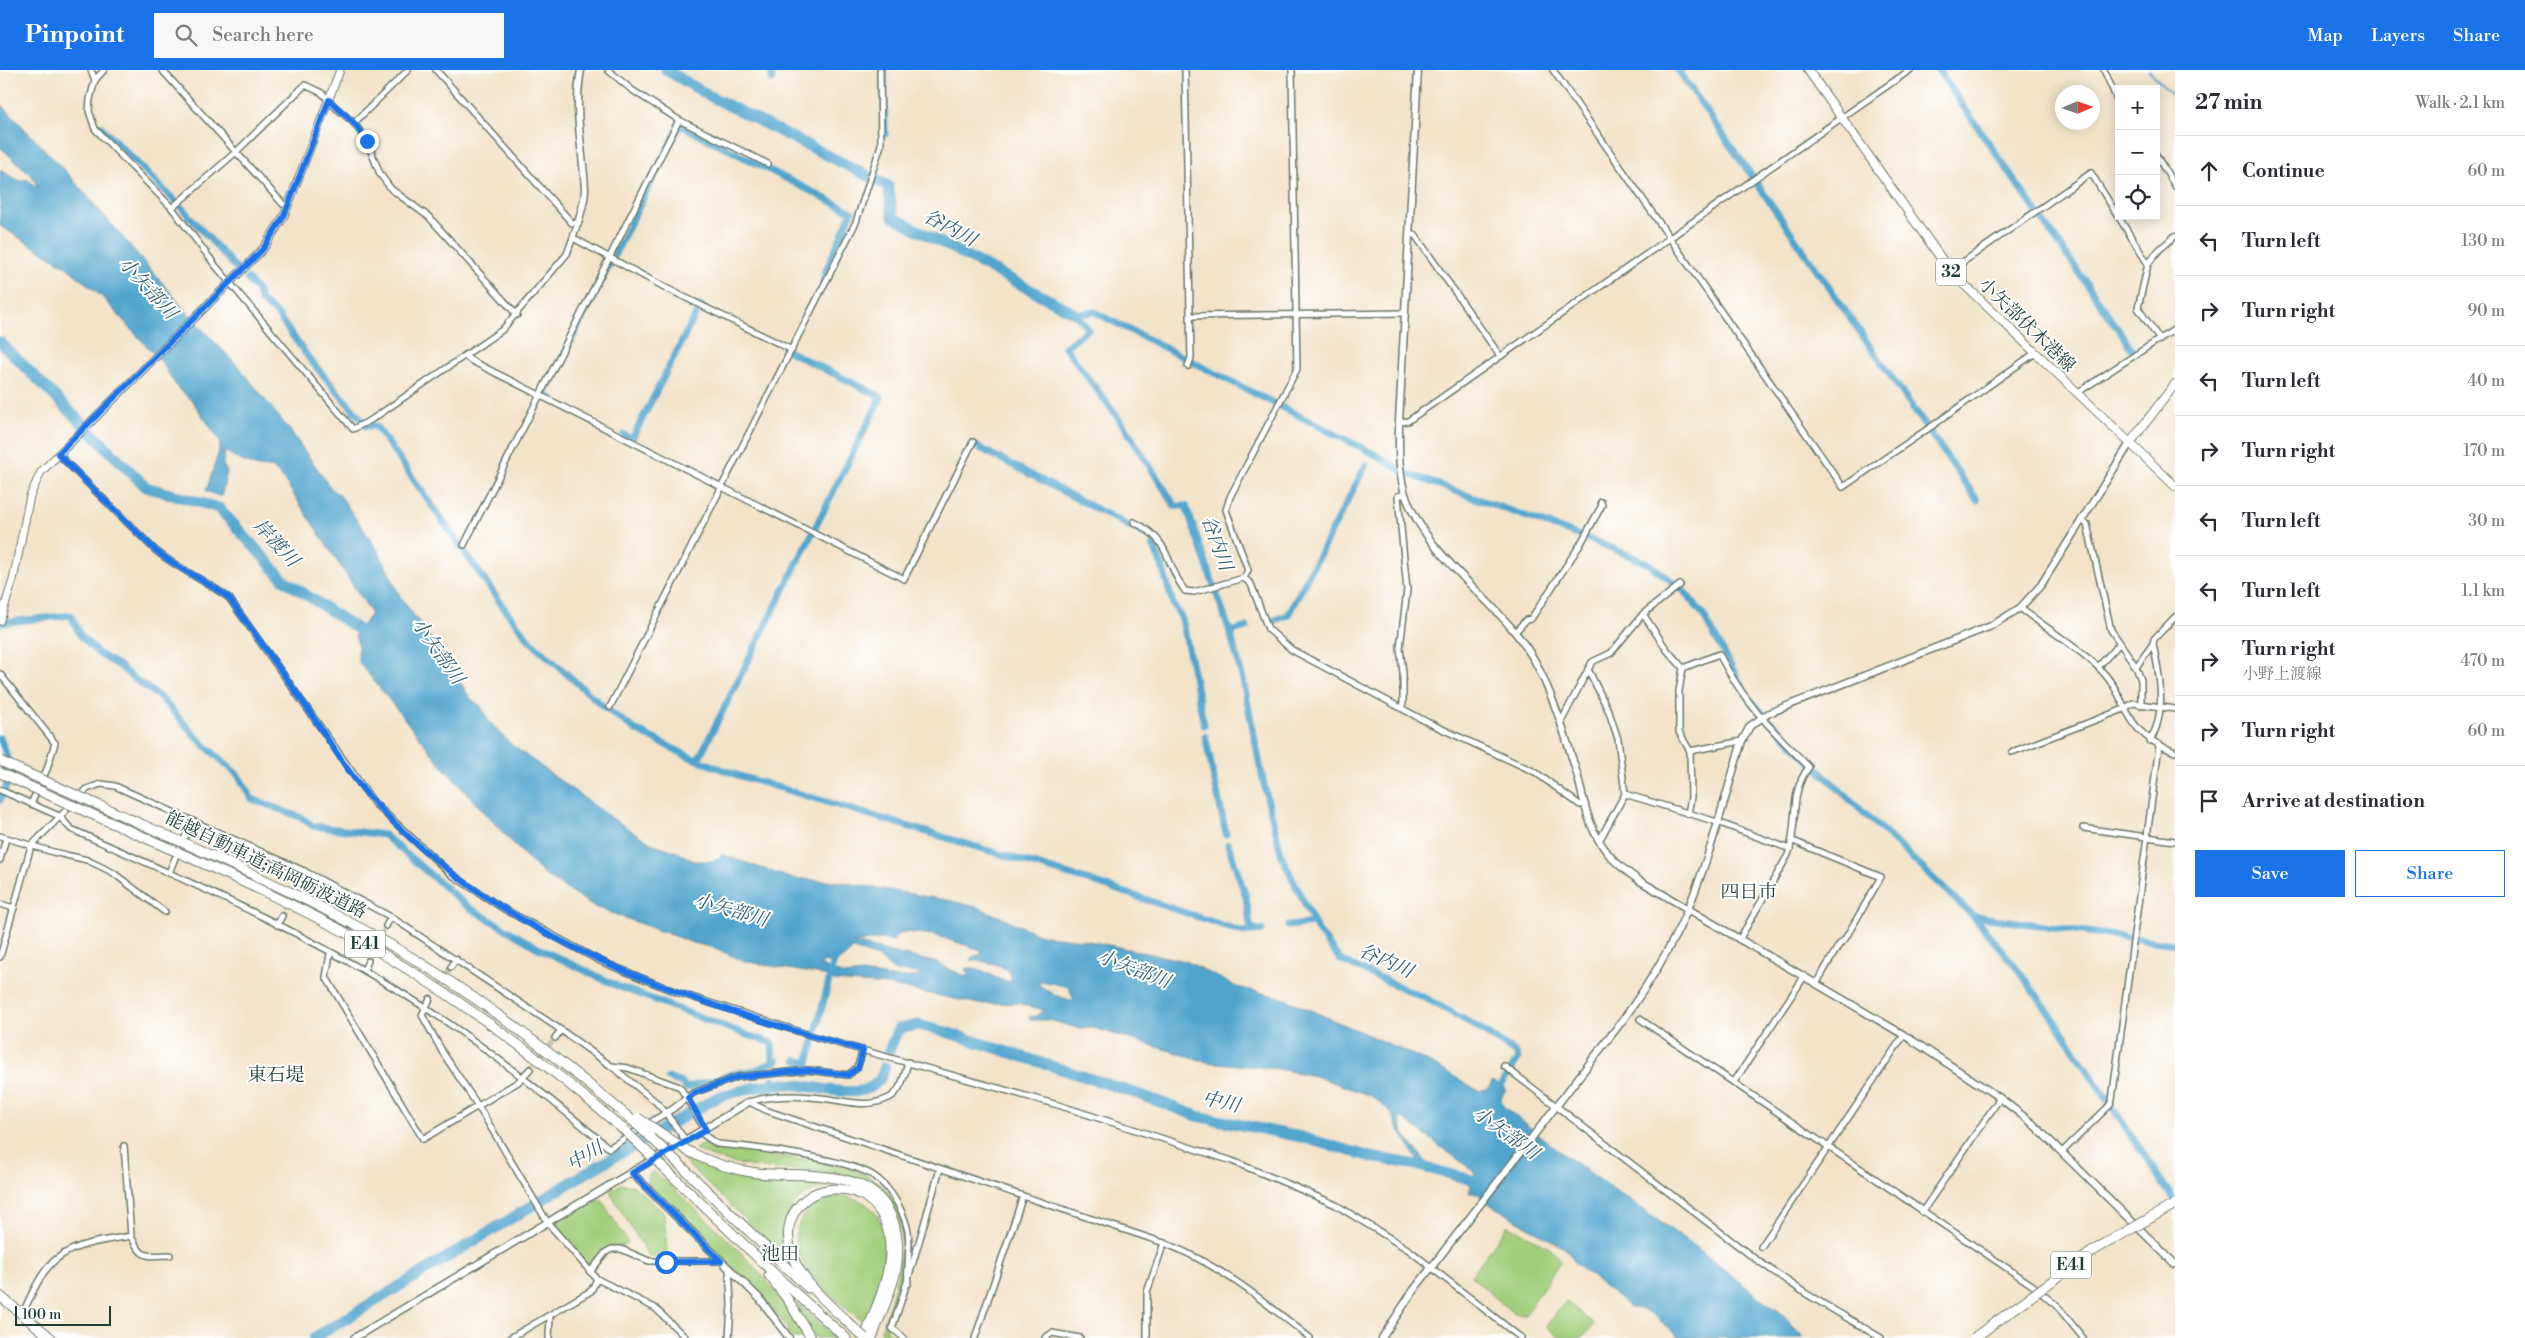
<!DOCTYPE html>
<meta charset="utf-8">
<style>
:root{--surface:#fff;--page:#f7f7f7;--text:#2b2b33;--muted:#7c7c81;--line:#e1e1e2;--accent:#1a73e8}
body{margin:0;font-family:"Libre Bodoni","Noto Serif JP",serif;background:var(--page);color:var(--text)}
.controls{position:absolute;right:15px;top:15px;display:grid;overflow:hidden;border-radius:0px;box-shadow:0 2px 12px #0003}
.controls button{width:45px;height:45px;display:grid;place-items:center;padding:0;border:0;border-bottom:1px solid var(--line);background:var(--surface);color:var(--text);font:25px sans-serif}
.compass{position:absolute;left:2055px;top:15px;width:45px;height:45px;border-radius:50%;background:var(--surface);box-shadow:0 2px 12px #0003;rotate:88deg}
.scale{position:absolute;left:15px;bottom:12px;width:96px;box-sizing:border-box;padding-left:5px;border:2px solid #1f3d34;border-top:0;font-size:14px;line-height:18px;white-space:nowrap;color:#1f3d34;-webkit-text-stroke:4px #fff;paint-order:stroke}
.stop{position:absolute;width:15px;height:15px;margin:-11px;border:4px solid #1a73e8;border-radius:50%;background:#fff}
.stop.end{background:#1a73e8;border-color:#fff;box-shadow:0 1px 5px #0008}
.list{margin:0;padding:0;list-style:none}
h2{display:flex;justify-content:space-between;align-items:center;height:65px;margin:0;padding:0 20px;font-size:21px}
h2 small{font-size:16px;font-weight:400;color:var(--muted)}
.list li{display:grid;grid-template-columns:32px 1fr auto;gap:15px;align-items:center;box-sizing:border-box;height:70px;padding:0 20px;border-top:1px solid var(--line)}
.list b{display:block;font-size:19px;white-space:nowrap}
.list p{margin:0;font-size:16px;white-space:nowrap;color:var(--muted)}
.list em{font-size:16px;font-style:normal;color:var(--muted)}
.actions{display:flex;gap:10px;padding:15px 20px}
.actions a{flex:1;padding:11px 0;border:1px solid var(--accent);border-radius:0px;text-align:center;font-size:18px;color:var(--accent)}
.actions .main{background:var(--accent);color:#fff}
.icon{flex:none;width:28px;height:28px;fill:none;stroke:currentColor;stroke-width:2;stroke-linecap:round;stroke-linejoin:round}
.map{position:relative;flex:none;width:2175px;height:1268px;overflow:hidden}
header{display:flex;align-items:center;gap:30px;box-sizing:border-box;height:70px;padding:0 25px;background:var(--accent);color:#fff}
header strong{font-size:24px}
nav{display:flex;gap:28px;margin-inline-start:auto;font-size:18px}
.search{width:350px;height:45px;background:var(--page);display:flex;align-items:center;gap:12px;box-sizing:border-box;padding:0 18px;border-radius:0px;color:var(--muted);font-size:19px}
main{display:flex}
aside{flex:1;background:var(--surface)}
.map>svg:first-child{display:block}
</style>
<header>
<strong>Pinpoint</strong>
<div class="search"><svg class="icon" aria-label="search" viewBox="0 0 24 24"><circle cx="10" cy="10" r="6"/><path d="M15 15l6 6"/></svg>Search here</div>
<nav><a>Map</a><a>Layers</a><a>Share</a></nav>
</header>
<main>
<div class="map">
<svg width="2175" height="1268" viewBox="0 0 2175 1268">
<rect width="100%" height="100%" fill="#fff"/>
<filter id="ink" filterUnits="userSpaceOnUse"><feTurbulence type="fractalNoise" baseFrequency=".02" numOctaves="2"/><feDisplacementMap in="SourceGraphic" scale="10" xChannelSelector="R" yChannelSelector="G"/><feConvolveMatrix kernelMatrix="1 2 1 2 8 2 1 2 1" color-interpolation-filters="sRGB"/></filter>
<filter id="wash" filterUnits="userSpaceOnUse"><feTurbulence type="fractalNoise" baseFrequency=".0096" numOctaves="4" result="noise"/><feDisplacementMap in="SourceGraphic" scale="20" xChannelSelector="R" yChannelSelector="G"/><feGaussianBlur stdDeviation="1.12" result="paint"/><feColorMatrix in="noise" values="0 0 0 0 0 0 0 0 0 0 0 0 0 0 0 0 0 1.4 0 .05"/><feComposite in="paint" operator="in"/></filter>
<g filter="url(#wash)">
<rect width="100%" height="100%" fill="#f3e3c9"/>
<g fill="#a3cf7c" stroke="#618658">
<path d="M704,1073C723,1081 747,1081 767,1084C796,1089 830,1090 857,1101C928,1130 904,1205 886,1260L895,1268H883L881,1261C904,1193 928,1112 826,1102C782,1098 736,1101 695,1079Z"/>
<path d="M687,1085L714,1098L745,1106L840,1115C804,1117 779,1137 786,1176C787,1181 789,1186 790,1192L682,1089Z"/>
<path d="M654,1101C703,1147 776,1207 805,1268H792L782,1250L760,1224L647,1113L649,1105Z"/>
<path d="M621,1114L634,1116L664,1143L667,1181L664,1187H649L610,1122Z"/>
<path d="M843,1126C849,1128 857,1129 862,1132C904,1154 877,1222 866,1254C839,1232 780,1192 800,1152C811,1130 821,1129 843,1126Z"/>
<path d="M601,1129L628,1173L623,1176H609L591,1195L586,1194L555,1154Z"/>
<path d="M1508,1155L1551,1179L1561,1190L1525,1245L1514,1244L1471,1206Z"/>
<path d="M1566,1231L1594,1254L1582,1268H1560L1546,1256Z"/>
<path d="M796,1232L836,1268H816Z"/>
</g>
<path fill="#51a5cd" stroke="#387180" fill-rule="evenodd" d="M0,33L69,105L202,259L240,298L292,363L333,421L339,424L379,482L400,526L441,582L471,629L481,636L488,650L512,675L607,745L651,773L677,782L694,791H712L720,788L721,784L790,808L841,812L952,831L980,838L1041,865L1089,871L1186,891L1237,917L1280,927L1389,974L1431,993L1479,1021L1488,1018L1493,1011L1506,1019L1501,1028L1503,1036L1559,1081L1696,1177L1765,1232L1779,1241L1804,1268H1680C1664,1256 1653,1238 1631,1238L1576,1194L1566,1179L1491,1135L1477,1123H1469L1475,1102L1399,1046L1403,1063L1427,1093L1418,1091L1398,1059L1391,1042L1371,1026L1315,1006L1278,999L1207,992L1094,958H1078L1048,950H1031L1028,947L1037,946L1044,940L1018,933L979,934L887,915L834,911L822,905L743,891L715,878L693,873L595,837L543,804L521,782L447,702L358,591V574L355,566L370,545V541L282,407L272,397C259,401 236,389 225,381L223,394L227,402L221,427L206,421L219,381L220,371L193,332L176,316L163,294L101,226L64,195L0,156V100L20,111L27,109L39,118L30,104L0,77ZM906,862L934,865L981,880L982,884L972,887L970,890C985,892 1010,893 1012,911C997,914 981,893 965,899L969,906H964L937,893L853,873L881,869L893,871L899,863ZM853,879L878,887L895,901L918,903L920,906L898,908L862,903L844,905L821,896L823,892C837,896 843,888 853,879ZM1041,911L1069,917L1074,931L1054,925L1039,915V912Z"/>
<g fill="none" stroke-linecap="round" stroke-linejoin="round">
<path stroke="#51a5cd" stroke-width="2" d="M2149,0L2175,28"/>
<g stroke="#51a5cd" stroke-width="7">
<path d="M771,0L772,10"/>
<path d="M884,0L885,64"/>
<path d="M1678,0L1977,430"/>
<path d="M1938,0L2134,282"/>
<path d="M100,56L180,136L235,197"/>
<path d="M247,209L257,220L261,231L276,243L311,291L362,350"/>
<path d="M1076,244L1095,242L1104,247L1374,384L1408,404L1597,472L1649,494L1683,520L1702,543L1748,627L1807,689L1973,846L2016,897L2054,949L2175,1132"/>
<path d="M1076,244L1088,259L1065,277L1124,356L1175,436H1186L1230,562L1243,610L1264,715L1282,787L1317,859L1340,890L1429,930L1472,954L1516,983L1518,989L1495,1023"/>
<path d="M551,328L544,325L680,55L852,142L826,200L823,212"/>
<path d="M366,356H376L504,538L530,571L605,638L636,660L692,688L740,706L1093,812L1243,862L1262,860"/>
<path d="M624,365L632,369L700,236L705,239"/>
<path d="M976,376L1148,466"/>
<path d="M1153,475L1162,496L1173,534L1182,549L1204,655"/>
<path d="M1272,551L1288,545L1366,395"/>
<path d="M0,553L71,545L80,565L99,584L121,597L129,605L161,628L200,671L238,705L252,729L302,748L313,756L384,765L468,837L538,878L617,916L747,965L772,973L773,991"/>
<path d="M1230,562L1247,557"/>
<path d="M1205,666L1226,764"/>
<path d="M0,668L13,702L0,730"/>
<path d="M698,690L881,327L784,279"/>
<path d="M1228,774L1246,827L1250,855L1252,858L1259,860"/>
<path d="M1973,846L2175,874"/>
<path d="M1288,856L1313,853"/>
<path d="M816,961L835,887"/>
<path d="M796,990L808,993L814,970"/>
<path d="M668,1008L682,1013L686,1018L690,1017L732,1004L756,1000L777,991"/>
<path d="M773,1009V1015"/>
</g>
<g stroke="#51a5cd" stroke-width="11">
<path d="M666,0L708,25L888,116L893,147L1076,244"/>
<path d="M0,272L146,417L219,438L284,510L371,568"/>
<path d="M889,981L898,959L918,955L946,962L1141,1025L1197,1046L1301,1067L1371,1087L1412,1094L1487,1114"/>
<path d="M314,1268L583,1105L718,1027C740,1021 763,1014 786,1014C818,1014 874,1040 885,997"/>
</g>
</g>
</g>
<g filter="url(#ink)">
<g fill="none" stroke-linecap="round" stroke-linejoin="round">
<g stroke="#c9c2ab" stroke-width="5" stroke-dasharray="5 2.5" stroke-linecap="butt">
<path d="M282,846L294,822"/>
<path d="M368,891L386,856"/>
<path d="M430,929L451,897"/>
<path d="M530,999L555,968"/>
</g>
<defs>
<g id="minor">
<path d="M91,0L95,10"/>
<path d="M104,0L95,10L90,29L89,41L95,59L172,138L215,195L353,359L371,350L502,260L567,184L578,153H572L436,0"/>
<path d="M162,0L283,134"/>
<path d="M608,0L632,20L679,50L768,94"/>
<path d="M1185,0L1191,288L1188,296"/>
<path d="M1553,0L1843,417L1935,354L2035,283"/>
<path d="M2104,0L2119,34"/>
<path d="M354,53L408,0"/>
<path d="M2156,85L2175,116"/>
<path d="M172,138L236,82L305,15L322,23L334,36L354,53L367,71L380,104L391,119L429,147L517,245"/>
<path d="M1409,165H1415L1500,286"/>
<path d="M575,169L666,218L792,280"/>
<path d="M2148,194L2159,180L2175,166"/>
<path d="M1950,201L2091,103L2148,194L2138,238L2160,270"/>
<path d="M1190,246L1405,243"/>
<path d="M465,285L470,290L904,509L973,372"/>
<path d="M2077,323L2175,259"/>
<path d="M1399,352L1408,351L1910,0"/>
<path d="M58,384L155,480C178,499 205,510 229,528L374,733L452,805L504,839L600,891L676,922L819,968L1058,1035L1232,1091L1288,1114L1336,1135L1409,1180L1521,1268"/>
<path d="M2081,450L2087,454L2111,560L2120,573"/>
<path d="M1134,452C1172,471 1164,492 1185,521L1194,522L1244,508L1251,514L1268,559L1292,580L1427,652L1535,702L1580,735L1585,734"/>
<path d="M464,475L679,50"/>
<path d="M1244,508L1248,500L1226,440L1230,427L1297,299L1292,0"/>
<path d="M1680,515L1643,544L1667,580L1683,598"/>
<path d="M2020,538C2045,557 2074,575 2097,596C2133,630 2117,660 2175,682"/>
<path d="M1515,562L1526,550L1531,549L1580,475L1602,435L1601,432"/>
<path d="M2098,597L2120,573L2136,597L2153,574L2154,569L2175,547"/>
<path d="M2136,597L2141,610V635"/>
<path d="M1588,599L1609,642L1618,669L1625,724L1599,771"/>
<path d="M0,604L55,673L47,699L31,734"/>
<path d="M610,637L856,152L881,75L880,0"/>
<path d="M1401,638L1403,633V603L1400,578L1407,520L1398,426L1405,424"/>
<path d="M1561,652L1592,592L1611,583L1643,544"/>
<path d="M2150,671C2167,642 2160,605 2153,574"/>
<path d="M1690,681L1742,671"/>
<path d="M2012,682L2124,639L2133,633L2175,639"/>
<path d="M0,720L59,746L71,759C201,817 336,875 454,957C508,994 559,1036 609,1078L674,1038L693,1023L738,1007L808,1000L848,1005L857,998L863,980"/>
<path d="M1625,724L1717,752L1790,779"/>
<path d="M1688,744L1691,727L1690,681L1679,662V621L1683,598L1719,584C1744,633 1770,658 1809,697C1788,723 1799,755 1788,785L1739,870"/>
<path d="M2083,758L2175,771"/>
<path d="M0,766L53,782L87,790L112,802L165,842"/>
<path d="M185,767L192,751"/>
<path d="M1793,771L1881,807L1845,869L1839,875L1816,914"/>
<path d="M0,790L6,768"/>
<path d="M169,803L175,788"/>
<path d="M296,817L304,801"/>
<path d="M0,834L14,838"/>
<path d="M277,855L282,846"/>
<path d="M386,856L391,847"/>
<path d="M330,884L326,907L423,1069L518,1012L530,999"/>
<path d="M0,887L31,776L87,719L101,714L115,716L304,801L391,847L561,960L611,996L656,1032L666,1043L686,1071"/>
<path d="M451,897L456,889"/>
<path d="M364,900L368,891"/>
<path d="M430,929L422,945L443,983L478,1036L548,1153L597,1209L655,1238L686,1268"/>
<path d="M1640,949L2032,1215L2059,1238L2083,1268"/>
<path d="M555,968L561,960"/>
<path d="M612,996L628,998L680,1017L705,1060"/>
<path d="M1504,996L1754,1188L1805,1223L1881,1268"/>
<path d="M1734,1012L1804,907"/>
<path d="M749,1032L768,1041L1164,1173C1219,1194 1264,1231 1310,1268"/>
<path d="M749,1032C775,1024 801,1025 829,1029C850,1032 868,1038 889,1028C901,1022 905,1004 908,992"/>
<path d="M701,1063L717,1074C753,1077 846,1088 874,1106C890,1117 902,1138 907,1157C912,1175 906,1194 908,1214"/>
<path d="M2062,1082L2109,1036L2112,1030L2159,676"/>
<path d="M1922,1142L2000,1028"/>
<path d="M131,1166C142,1189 145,1186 170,1185"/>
<path d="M1761,1177L1904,965"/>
<path d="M729,1198L731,1234L729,1268"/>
<path d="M590,1202L606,1182L612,1179H621L649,1191H721"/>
<path d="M22,1244C30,1229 37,1209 49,1196C69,1173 103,1171 131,1166L124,1076"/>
<path d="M510,1268L591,1221L597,1209"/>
<path d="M549,1268L550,1246"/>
<path d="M904,1268L892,1258C911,1205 924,1152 940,1099"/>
<path d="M975,1268L1023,1126"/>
<path d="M1045,1268L1052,1263L1080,1268"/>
<path d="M1147,1268V1222L1164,1173"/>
</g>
<g id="tertiary">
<path d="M1418,0L1399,352C1399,376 1398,401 1405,424C1430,495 1505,532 1538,597C1555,631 1566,668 1577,704C1583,726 1587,752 1600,772C1610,789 1624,800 1640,811L1904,965L2000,1028L2032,1053L2175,1194"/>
<path d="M578,153C581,143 585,130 585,119C583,80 573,40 581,0"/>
<path d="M632,1103L760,1229L789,1268"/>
<path d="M354,1268L749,1032"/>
<path d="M1382,1268L1413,1221L1623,950C1648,915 1670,880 1687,841C1710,787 1725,727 1742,671L1750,656L1769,643L1991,556L2020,538L2041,515L2130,373"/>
</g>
<path id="secondary" d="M0,551L13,510L30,426L41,402L263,179L284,146L340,0"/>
<g id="primary">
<path d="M1808,0L1950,201L2175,416"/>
<path d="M2130,373L2175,314"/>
</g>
<path id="trunk" d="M0,1226L51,1268"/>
<g id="motorway">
<path d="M85,729C187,775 291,818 389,874C476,924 556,986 633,1051"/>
<path d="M78,738C165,777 254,814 339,859C442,915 535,983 623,1059"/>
<path d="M688,1081C709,1092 733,1100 757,1103C802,1108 871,1095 892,1148C898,1164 899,1182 896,1200C891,1223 880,1245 872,1268"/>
<path d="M675,1090L808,1218"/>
<path d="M664,1098L782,1211L846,1268"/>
<path d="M769,1205L788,1230L811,1268"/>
<path d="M859,1263C836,1240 801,1214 791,1182C770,1107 890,1090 890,1180C890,1211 874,1240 865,1268"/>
</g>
</defs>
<use href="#minor" stroke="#697768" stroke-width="8"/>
<use href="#tertiary" stroke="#697768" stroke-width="9"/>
<use href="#secondary" stroke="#697768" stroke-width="9"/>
<use href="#primary" stroke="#697768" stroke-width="10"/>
<use href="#trunk" stroke="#697768" stroke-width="11"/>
<use href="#motorway" stroke="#697768" stroke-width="11"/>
<use href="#minor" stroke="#fff" stroke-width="5"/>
<use href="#tertiary" stroke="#fff" stroke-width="6"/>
<use href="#secondary" stroke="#fff" stroke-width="7"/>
<use href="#primary" stroke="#fff" stroke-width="8"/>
<use href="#trunk" stroke="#fff" stroke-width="9"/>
<use href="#motorway" stroke="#fff" stroke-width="9"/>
<defs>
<g id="motorway-bridge">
<path d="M0,691L85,729"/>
<path d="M0,703L78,738"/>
<path d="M638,1048L688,1081"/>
<path d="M633,1051L675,1090"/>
<path d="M623,1059L664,1098"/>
<path d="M859,1263L865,1268"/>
<path d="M1974,1268L2096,1179L2175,1134"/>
</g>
</defs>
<use href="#motorway-bridge" stroke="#697768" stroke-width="11" stroke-linecap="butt"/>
<use href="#motorway-bridge" stroke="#fff" stroke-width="9"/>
</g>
</g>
<g fill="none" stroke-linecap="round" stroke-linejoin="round" filter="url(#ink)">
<path stroke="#1a73e8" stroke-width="6" d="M367,71L354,53L329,30L284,146L263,179L58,384L155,480C178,499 205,510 229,528C256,566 283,603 309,641C330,672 349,705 375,733C502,871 687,932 863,980L858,998L848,1005L808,1000L738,1007L694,1023L688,1028L706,1060L632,1103L721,1191L666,1192"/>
</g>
<g text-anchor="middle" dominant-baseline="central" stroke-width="4" stroke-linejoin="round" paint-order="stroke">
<g fill="#fff" stroke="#627771" stroke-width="1">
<rect x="1936" y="188.5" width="30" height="27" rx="4"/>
<rect x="345" y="860.5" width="40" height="27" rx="4"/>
<rect x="2051" y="1181.5" width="40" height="27" rx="4"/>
</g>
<g font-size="16" font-weight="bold" fill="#1f3d34">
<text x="1951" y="202">32</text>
<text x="365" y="874">E41</text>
<text x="2071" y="1195">E41</text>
</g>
<g font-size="18" fill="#1f3d34" stroke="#fff">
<text transform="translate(2027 255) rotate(44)">小矢部伏木港線</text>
<text transform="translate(266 795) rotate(26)">能越自動車道;高岡砺波道路</text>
</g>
<g font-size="19" font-style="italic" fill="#30616a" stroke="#fff">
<text transform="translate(950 158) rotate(28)">谷内川</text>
<text transform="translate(148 218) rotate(48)">小矢部川</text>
<text transform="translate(276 473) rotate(47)">岸渡川</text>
<text transform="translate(1217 473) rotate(70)">谷内川</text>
<text transform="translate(438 581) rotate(55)">小矢部川</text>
<text transform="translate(731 840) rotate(16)">小矢部川</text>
<text transform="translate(1386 891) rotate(24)">谷内川</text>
<text transform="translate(1134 899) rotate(21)">小矢部川</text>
<text transform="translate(1221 1032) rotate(13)">中川</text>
<text transform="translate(1506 1063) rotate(36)">小矢部川</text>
<text transform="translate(585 1086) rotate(-31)">中川</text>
</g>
<g font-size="19" fill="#1f3d34" stroke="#fff">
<text x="1749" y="822">四日市</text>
<text x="276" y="1005">東石堤</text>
<text x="780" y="1184">池田</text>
</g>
</g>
</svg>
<div class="controls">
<button>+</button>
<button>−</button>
<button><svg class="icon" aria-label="locate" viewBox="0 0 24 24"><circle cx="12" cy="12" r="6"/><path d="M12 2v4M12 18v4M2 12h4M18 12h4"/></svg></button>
</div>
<svg class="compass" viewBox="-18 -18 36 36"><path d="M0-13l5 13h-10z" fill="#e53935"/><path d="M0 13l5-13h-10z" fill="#7c7c81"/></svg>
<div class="scale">100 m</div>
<div class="stop" style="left:666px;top:1192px"></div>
<div class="stop end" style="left:367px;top:71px"></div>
</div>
<aside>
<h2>27 min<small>Walk · 2.1 km</small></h2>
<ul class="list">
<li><svg class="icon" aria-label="ahead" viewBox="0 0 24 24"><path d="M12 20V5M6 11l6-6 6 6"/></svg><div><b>Continue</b></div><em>60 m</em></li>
<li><svg class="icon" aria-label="left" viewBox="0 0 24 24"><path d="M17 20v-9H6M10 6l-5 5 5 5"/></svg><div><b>Turn left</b></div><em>130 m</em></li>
<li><svg class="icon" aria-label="right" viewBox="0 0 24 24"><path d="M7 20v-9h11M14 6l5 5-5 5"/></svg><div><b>Turn right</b></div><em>90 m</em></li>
<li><svg class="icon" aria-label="left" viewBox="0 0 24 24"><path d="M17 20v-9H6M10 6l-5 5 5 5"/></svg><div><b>Turn left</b></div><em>40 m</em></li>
<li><svg class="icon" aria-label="right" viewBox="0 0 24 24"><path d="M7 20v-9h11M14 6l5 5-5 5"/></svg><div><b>Turn right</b></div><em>170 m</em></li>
<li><svg class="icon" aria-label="left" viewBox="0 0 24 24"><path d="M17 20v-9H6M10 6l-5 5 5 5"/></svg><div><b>Turn left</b></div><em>30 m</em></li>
<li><svg class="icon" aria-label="left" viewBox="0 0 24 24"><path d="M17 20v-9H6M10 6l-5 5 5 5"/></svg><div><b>Turn left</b></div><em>1.1 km</em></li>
<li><svg class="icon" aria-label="right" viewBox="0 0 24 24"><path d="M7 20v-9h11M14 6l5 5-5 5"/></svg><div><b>Turn right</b><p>小野上渡線</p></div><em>470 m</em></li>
<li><svg class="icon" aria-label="right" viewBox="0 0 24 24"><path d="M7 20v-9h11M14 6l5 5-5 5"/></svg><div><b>Turn right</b></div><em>60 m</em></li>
<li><svg class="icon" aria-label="arrive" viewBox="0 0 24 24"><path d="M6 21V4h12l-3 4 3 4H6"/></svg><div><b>Arrive at destination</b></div></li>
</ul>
<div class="actions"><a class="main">Save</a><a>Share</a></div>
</aside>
</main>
